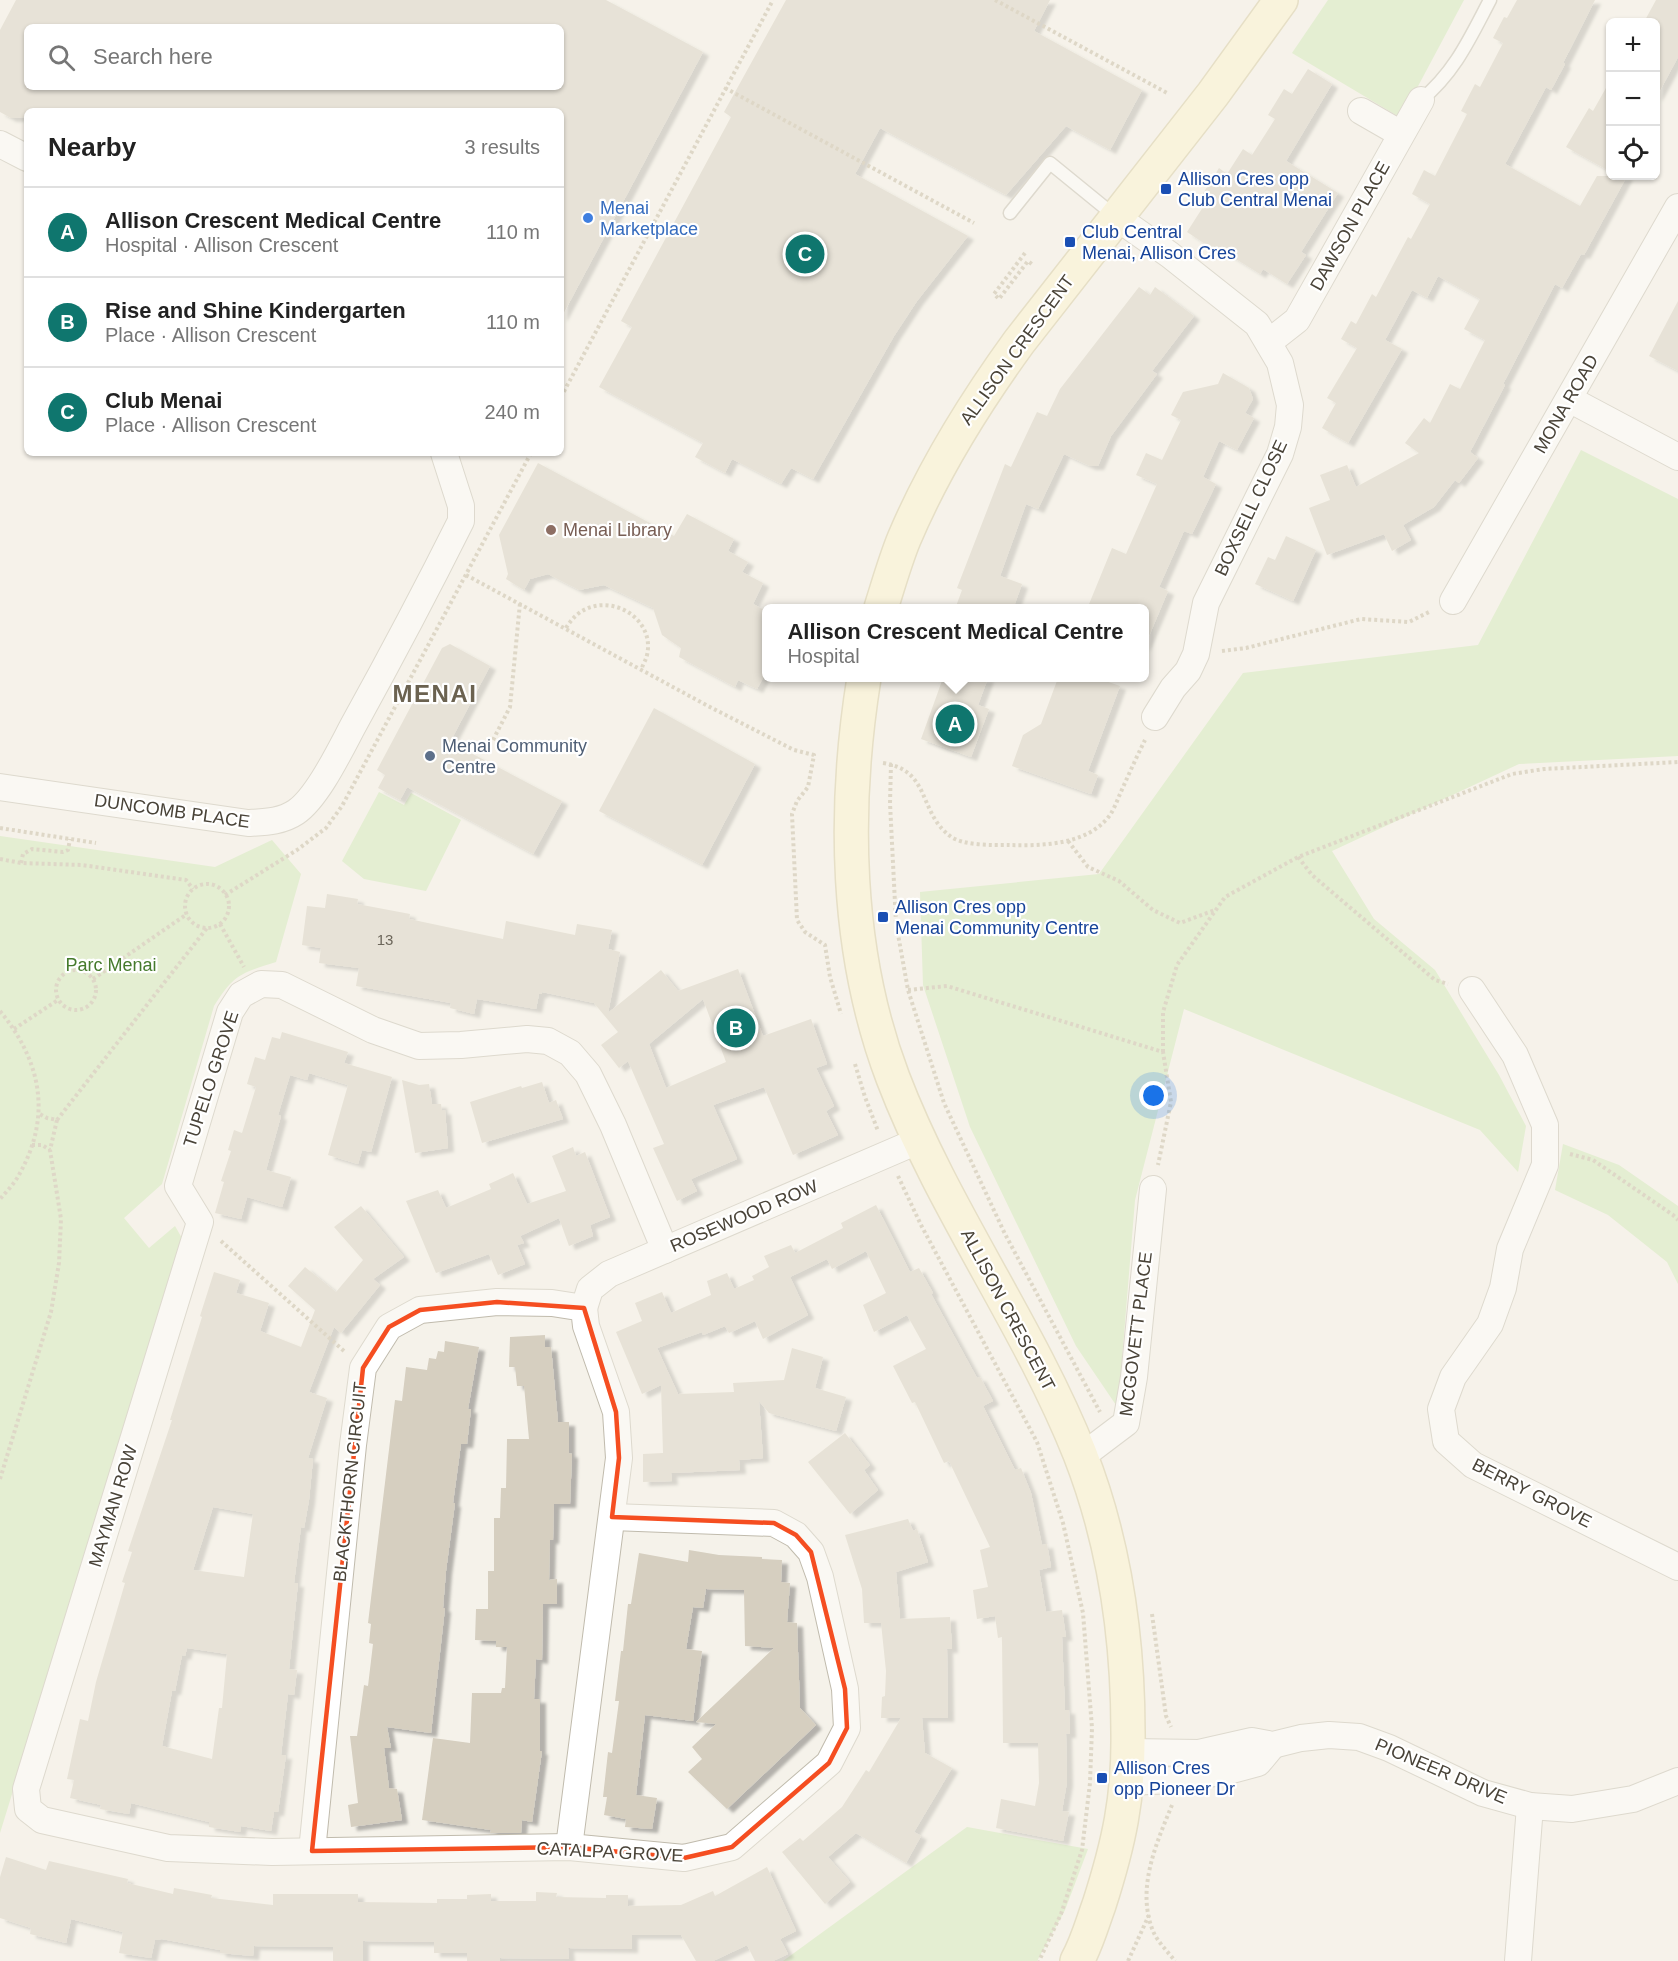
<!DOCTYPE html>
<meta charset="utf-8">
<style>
:root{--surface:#fff;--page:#f6f6f6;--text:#222;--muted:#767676;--line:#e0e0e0;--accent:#0f766e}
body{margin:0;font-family:Arial,sans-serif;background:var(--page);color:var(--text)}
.controls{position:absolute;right:18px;top:18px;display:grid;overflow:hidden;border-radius:9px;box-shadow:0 2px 4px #0004}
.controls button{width:54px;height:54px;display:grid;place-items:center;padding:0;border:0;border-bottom:2px solid var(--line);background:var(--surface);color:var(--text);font:30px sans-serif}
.you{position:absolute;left:1154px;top:1096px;width:21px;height:21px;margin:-15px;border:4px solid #fff;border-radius:50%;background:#1a73e8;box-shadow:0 0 0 9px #1a73e833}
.badge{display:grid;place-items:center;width:39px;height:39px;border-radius:50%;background:var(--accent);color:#fff;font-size:20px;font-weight:700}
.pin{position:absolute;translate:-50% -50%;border:3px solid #fff;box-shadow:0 2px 6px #0006}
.popup{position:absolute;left:762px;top:604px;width:387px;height:78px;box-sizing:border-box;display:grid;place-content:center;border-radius:9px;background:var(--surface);filter:drop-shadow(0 2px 4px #0005);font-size:20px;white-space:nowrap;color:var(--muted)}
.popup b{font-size:22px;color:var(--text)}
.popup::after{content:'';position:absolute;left:50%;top:100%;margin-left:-12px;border:12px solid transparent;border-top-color:var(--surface)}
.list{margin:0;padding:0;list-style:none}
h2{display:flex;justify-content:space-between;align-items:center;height:78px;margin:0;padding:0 24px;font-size:26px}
h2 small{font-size:20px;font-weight:400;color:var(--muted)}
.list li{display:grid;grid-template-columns:39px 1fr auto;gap:18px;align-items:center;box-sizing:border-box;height:90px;padding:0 24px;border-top:2px solid var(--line)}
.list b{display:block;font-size:22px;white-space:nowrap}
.list p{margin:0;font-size:20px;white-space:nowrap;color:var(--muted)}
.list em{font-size:20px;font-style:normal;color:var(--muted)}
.icon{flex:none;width:33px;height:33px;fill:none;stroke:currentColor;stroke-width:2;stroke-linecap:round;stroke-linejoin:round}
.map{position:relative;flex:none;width:1678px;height:1961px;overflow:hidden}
.search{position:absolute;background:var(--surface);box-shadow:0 2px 4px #0004;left:24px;top:24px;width:540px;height:66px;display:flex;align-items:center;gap:15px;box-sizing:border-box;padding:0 21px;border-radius:9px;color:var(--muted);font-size:22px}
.panel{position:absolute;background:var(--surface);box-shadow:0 2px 4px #0004;left:24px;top:108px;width:540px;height:348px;border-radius:9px}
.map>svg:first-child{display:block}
</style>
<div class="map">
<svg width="1678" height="1961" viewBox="0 0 1678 1961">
<defs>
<filter id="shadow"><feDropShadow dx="6" dy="4" stdDeviation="1.5" flood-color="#0004"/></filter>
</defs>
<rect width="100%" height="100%" fill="#f5f2ea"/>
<g fill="#cee8b5">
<path d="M1328,0H1464L1401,118L1292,53Z"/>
<path d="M1581,450L1678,499V756L1519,764L1332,851L1374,919L1435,970L1499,1075L1526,1126L1518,1172L1480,1130L1184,1009L1135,1200L1118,1408L1076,1346L970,1127L923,985L920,892L1099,874L1243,673L1478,645Z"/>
<path d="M379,792L404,805L411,793L461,820L426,891L364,879L342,861Z"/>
<path d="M0,836L215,867L272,840L301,874L276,962C241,973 234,974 214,1006L162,1184L124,1218L149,1248L175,1226L183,1240L0,1833Z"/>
<path d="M1563,1144L1619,1165L1678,1206V1284L1667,1262L1608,1215L1555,1190Z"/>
<path d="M967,1827L1088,1849L1065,1910L1037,1961H783Z"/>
</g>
<g fill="#d6cfc0" fill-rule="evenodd" filter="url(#shadow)">
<path d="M16,0H606L703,52L561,318V111H27V117L11,118L0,112V30ZM27,27H561V87H27Z"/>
<path d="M786,0H1050L1034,31L1142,90L1110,150L1066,126L1006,195L880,128L855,174L968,236L917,301L894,336L813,479L791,468L781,484L732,459L725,473L695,457L703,443L599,387L632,327L621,321L731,117L724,112Z"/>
<path d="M1517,0H1595L1563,63L1565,64L1551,90L1546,87L1505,164L1580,206L1597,176H1627L1584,255L1581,254L1562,288L1555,284L1503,384L1505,385L1470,452L1478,458L1459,483L1455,480L1434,507L1403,525L1411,540L1392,551L1384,534L1327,555L1309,508L1330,500L1320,475L1347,465L1356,487L1419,453L1405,443L1424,418L1430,423L1450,384L1460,389L1485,340L1464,329L1480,299L1438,276L1427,298L1412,290L1385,340L1402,349L1348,443L1322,428L1336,403L1327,398L1357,348L1341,339L1351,321L1356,324L1372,294L1376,297L1408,237L1411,239L1430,204L1412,194L1424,170L1435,176L1467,114L1461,111L1475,84L1480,87L1503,43L1493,38L1504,17L1507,18Z"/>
<path d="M1656,0H1678V57L1656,98V22H1644Z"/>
<path d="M1308,69L1332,84L1286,161L1338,193L1301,252L1306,255L1287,284L1263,269L1260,274L1215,246L1213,249L1187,232L1203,207L1197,203L1219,168L1227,174L1243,149L1252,155L1275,119L1268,115L1284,89L1292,94Z"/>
<path d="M1611,79V172L1566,147L1589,108L1593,111Z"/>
<path d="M1139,287L1150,295L1155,287L1194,316L1152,371L1157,374L1111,436L1098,466H1090L1064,454L1038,509L1026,504L1000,576L1022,584L1013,609H955L962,590L957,588L1005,464L1011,467L1037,412L1047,416L1060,389Z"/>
<path d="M1678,301V371L1649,356Z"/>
<path d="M1223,373L1249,388L1253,399L1245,413L1254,418L1237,450L1219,441L1203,477L1216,484L1192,534L1184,531L1159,587L1168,591L1144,648V609H1087L1112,548L1126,554L1157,484L1136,475L1146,453L1162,460L1181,420L1171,415L1183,392L1218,384Z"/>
<path d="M538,463L674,536L687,514L734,539L728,551L748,562L742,572L763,583L753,604L766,611V672L757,689L738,680L735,687L679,657L681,648L662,635L653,608L604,585L579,590L548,574L530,579L524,590L506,579L508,574L499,535Z"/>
<path d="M1286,536L1316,550L1293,601L1255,584L1268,557L1275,560Z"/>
<path d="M450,644L490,666L450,742L562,801L533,854L407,787L400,800L378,788L385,775L377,770L442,648Z"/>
<path d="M943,678H988L978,705L989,709L971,757L921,739Z"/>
<path d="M1058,678H1097L1120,686L1088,771L1098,775L1091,794L1012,766L1023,735L1041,724Z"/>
<path d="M654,708L755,764L702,865L599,811Z"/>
<path d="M327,894L358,899L357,904L410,914L409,919L503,939L506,921L575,935L577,924L612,930L608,949L620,952L608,1013L661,970L678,991L738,969L763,1036L811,1019L827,1064L816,1068L834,1106L826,1111L838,1135L793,1155L764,1087L713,1105L737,1159L691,1179L697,1191L677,1201L653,1148L664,1144L628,1061L619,1068L601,1045L618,1032L594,1003L542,992V994H539L536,1009L477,999L474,1014L450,1008L451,1003L356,986L359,968L319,963L321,948L302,945L307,906L325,908ZM703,999L726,1062L666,1088L649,1044Z"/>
<path d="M282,1032L348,1052L344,1063L392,1077L371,1152L362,1150L358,1164L328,1155L348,1085L309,1073L307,1080L290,1075L278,1115L281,1116L266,1170L291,1177L282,1207L247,1197L241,1219L215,1213L224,1182L221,1181L231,1151L228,1150L234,1130L242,1133L256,1087L247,1084L255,1057L265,1060L272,1037L280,1039Z"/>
<path d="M402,1080L419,1085L429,1084L432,1104H441L442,1111L445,1110L448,1148L415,1153Z"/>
<path d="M542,1082L549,1103L556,1100L563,1119L482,1143L470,1102L521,1086L522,1088Z"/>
<path d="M573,1147L576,1156L585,1152L610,1217L590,1225L593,1236L569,1246L559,1218L520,1236L524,1243L517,1245L525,1264L498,1275L489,1254L436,1273L406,1201L438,1190L446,1208L491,1189L489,1184L513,1173L527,1204L566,1191L552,1156Z"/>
<path d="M876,1205L910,1272L919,1268L933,1293L931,1294L977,1378L980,1377L993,1401L983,1406L1015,1470L1021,1468L1031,1493L1042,1545L1047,1544L1051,1567L1039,1570L1046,1612L1062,1610L1066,1637H1062L1065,1710H1069L1070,1734H1066L1067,1782L1062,1811L1069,1812L1063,1841L996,1828L1001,1799L1035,1806L1039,1783L1038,1743H1003L1002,1637L998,1638L995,1616L977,1619L973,1590L988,1587L980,1550L990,1547L949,1461L944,1463L915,1402L912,1403L893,1366L926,1349L907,1315L874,1332L863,1305L886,1293L866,1251L832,1269L827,1259L790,1277L808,1315L763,1339L755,1321L729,1333L725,1326L703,1335L702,1332L657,1348L678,1394L734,1392L733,1383L784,1380L792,1348L823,1357L815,1388L846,1397L836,1431L769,1413L759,1401L763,1458L739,1460L740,1470L671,1473L672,1481L643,1482V1454L663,1453L661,1385L642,1394L616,1332L642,1321L635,1303L662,1292L671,1313L711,1295L707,1281L727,1273L734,1289L754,1280L752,1276L769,1267L764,1256L791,1245L795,1253L843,1228L841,1223Z"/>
<path d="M361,1206L404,1257L373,1279L380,1285L341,1333L334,1327L309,1392L327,1398L308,1458L313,1459L309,1500L304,1528L301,1527L294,1583H298L289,1669L297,1670L294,1695L288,1694L281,1755H286L278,1812H274L271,1831L241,1826L240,1832L209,1827V1822L131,1803L129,1814L100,1809L101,1805L70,1798L74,1780L67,1779L80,1719L88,1721L96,1682L125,1583L122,1582L132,1552L128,1551L172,1420H170L202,1317L200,1316L214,1272L240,1280L236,1293L269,1303L260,1331L301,1347L315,1310L288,1286L305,1267L336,1292L363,1260L334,1227ZM213,1507L253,1514L244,1577L193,1570ZM187,1648L227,1654L222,1708H219L212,1759L162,1746L172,1691H175L182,1655L185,1656Z"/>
<path d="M545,1335V1347H551L558,1422H569V1453L572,1454L570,1504H554L553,1540H550L549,1580L557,1579V1604H543L542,1660L536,1659L534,1699H540V1751H542L532,1822L522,1820L521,1833H490L491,1830L422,1820L433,1738L470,1743L472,1693H501L502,1688H505L507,1647H496V1641L475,1640L476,1609H488V1571H494V1518H500L501,1488H506L507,1439H529L524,1386H517L515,1367H509L510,1337Z"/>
<path d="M445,1341L479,1347L468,1409H471L467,1444H461L453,1503H455L446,1571L443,1608H445L431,1733L387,1727L391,1748H384L389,1788L397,1789L402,1820L351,1827L348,1805L358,1803L350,1736H357L364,1685L368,1686L373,1644L369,1643L371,1624L368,1623L395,1400L402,1401L406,1367L427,1370L429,1358L436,1359L438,1351L444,1352Z"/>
<path d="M845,1433L870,1465L864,1470L878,1490L850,1514L808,1462Z"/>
<path d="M908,1519L913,1531L917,1529L928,1562L896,1572L900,1619L950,1617L952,1649H947L948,1718H922L925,1753L952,1768L914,1832L921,1836L906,1863L856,1833L828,1857L850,1882L825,1904L782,1852L800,1838L803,1841L842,1807L866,1770L869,1772L901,1718H881L882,1697L885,1696L886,1671L881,1623H864L862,1589L845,1535Z"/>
<path d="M689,1550L719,1555L762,1557V1559L782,1560L781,1582L790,1583L787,1622L797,1623L800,1708L816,1725L727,1809L688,1772L702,1759L692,1747L716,1724L696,1722L774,1648L745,1646L744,1590L706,1589L703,1608L693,1607L686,1649L702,1651L693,1721L645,1715L636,1795L657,1798L652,1829L625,1827L626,1819L604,1815L607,1797H603L608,1752L612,1753L619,1701H615L621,1651H623L628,1604H631L639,1553L688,1562Z"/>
<path d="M6,1857L46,1870L49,1861L128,1879L127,1883L173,1894L174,1888L212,1895L211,1898L273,1905V1894H358V1902L437,1903V1899H467V1895L491,1894V1901H536V1892L557,1893L556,1897L606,1898V1895H628V1906L681,1905L713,1891L715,1896L767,1867L796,1931L780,1939L788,1954L773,1961H755L747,1945L713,1961H696L681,1935H632V1949L568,1948L569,1959L500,1958V1961H467V1953H434V1942L363,1941V1961H333V1947L254,1946L253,1956L220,1953V1950L162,1939L155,1940L151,1958L119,1953L123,1932L71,1919L66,1943L30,1934L31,1928L0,1918V1877Z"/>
</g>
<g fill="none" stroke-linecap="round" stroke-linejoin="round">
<defs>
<g id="lane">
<path d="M1421,100C1455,72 1470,38 1490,0"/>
<path d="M1010,213L1050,163L1115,216"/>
</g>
<g id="street">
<path d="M1361,111L1401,134"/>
<path d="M0,144L27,158"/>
<path d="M1116,217L1170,255L1257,324L1280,363L1290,405L1288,427L1280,454L1206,603L1196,654L1188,671L1173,688L1155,717"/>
<path d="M1269,342L1297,320L1421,100"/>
<path d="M1569,399L1678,457"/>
<path d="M1453,601L1678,207"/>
<path d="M0,787L248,823C265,822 281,822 296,812C318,797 341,748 354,724C391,657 427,589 461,521V506L444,453"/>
<path d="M1472,990L1515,1055L1545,1125V1165L1510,1249L1503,1288L1490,1324L1453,1377L1441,1409L1446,1441L1473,1465L1678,1567"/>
<path d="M584,1308L590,1289L609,1274L920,1140"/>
<path d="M1081,1457L1126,1423L1134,1377L1153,1189"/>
<path d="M612,1517L774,1523L796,1535L811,1552L820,1577L845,1689L847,1728L829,1763L732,1847L684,1858L569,1847L272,1852L168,1848L42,1820L28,1809L26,1789L200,1222L178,1186L230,1012L241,995L261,984L282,985L373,1030L419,1046L461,1045L527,1039L548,1041L570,1053L588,1074L613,1125L665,1250"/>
<path d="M1129,1752L1199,1753L1252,1741L1273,1745L1301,1738L1329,1735L1359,1737L1389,1748L1483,1793L1530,1806L1572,1809L1633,1799L1678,1781"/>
<path d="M1127,1782L1175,1780L1232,1770L1258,1763L1273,1745"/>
<path d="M312,1851L353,1445L363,1368L389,1327L420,1310L497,1302L552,1303L584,1308L586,1326L616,1412L619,1458L569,1847"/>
<path d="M1518,1961L1530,1806"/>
</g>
<g id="secondary">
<path d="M881,608C888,586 895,561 904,539C934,468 974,404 1019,342L1213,94L1281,0"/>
<path d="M864,678C843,809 845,952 893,1078C943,1209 1028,1324 1080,1454C1114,1541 1128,1639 1128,1732C1129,1797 1119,1843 1099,1905C1092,1924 1087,1943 1077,1961"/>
</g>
</defs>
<use href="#lane" stroke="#c0bbad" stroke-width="15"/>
<use href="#street" stroke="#c0bbad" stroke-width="28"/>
<use href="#secondary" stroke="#d3c79b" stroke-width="36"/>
<g stroke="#c2b79e" stroke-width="4" stroke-dasharray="3 3" stroke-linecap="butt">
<path d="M995,0L1169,94"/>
<path d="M725,88L974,223"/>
<path d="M1025,253L994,294L999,299L1028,261L1033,265"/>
<path d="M561,397L773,0"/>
<path d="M466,575L708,706L794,750L814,755L808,787L797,801L792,814L797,920L805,932L825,945L830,977L841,1014"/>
<path d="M566,628C571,620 577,613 586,609C616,595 655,621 647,655C646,660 643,664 642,668"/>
<path d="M1222,651L1246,648L1361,619L1409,622L1431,611"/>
<path d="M493,740L510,707L520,603"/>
<path d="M883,763C931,770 918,812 950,836C963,846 993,845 1008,845C1043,846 1088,845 1110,815C1114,809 1117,801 1120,794C1128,776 1136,758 1145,740"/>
<path d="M891,764L890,803L896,923L908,990L944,1103L1005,1234L1100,1412"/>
<path d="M0,828L96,843"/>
<path d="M1068,841L1088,867L1119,881L1153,910L1180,923L1215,910"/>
<path d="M1298,857L1312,875L1435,980L1448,984"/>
<path d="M0,859L21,863L82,865L186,880L193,889"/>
<path d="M21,863L23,854L32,849L63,852L68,850L70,839"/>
<circle cx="207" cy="906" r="22"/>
<path d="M225,895L297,850L326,828L342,806L531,453"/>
<path d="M220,924L244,967"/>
<circle cx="76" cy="990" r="20"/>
<path d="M93,979L187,914"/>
<path d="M908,990L947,986L1163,1052L1171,1102L1158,1165"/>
<path d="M0,1011C41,1061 52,1115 20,1173C15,1183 7,1191 0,1199"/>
<path d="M14,1029L58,1000"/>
<path d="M1163,1052V1012L1177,965L1225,897L1298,857L1512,774L1544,769L1678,762"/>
<path d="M855,1064L865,1097L878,1131"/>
<path d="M57,1120L207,928"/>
<path d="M32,1145H42L50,1150"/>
<path d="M1570,1154L1593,1160L1673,1215L1678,1220"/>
<path d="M898,1176L921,1225L1037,1442L1063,1523L1083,1613L1092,1728L1090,1783L1082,1850L1061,1914L1039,1961"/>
<path d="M221,1241L345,1352"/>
<path d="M0,1479L51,1312L59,1263L61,1219L50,1150L57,1120L47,1118L38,1113"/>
<path d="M1152,1614L1166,1716L1171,1727"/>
<path d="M1172,1805C1156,1844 1136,1889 1153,1931C1157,1941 1168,1952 1175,1961"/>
<path d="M1128,1961L1149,1915"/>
</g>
<use href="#lane" stroke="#fff" stroke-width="12"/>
<use href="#street" stroke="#fff" stroke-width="26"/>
<use href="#secondary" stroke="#fdf4cc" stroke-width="33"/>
</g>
<path d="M0 0H1678V1961H0ZM497,1302L584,1308L616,1412L619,1458L612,1517L774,1523L796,1535L811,1552L845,1689L847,1728L829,1763L732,1847L684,1858L569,1847L312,1851L363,1368L389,1327L420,1310Z" fill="#f5f2ea" fill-opacity=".55" fill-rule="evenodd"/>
<path fill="none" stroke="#f54e21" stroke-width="4.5" stroke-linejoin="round" d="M497,1302L584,1308L616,1412L619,1458L612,1517L774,1523L796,1535L811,1552L845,1689L847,1728L829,1763L732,1847L684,1858L569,1847L312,1851L363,1368L389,1327L420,1310Z"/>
<g fill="#1a4fb4" stroke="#fff" stroke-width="2">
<rect x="1160" y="183" width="12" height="12" rx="3"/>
<rect x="1064" y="236" width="12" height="12" rx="3"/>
<rect x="877" y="911" width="12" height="12" rx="3"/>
<rect x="1096" y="1772" width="12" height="12" rx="3"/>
</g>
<circle fill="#3f7fe0" stroke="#fff" stroke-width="2" cx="588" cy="218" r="6"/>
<circle fill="#8d6e63" stroke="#fff" stroke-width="2" cx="551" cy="530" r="6"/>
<circle fill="#5c6f8a" stroke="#fff" stroke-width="2" cx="430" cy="756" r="6"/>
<g text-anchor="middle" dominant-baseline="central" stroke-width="4.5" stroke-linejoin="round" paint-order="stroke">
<g font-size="15" fill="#6c665a">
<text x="385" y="939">13</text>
</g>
<g font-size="18" fill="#164399" stroke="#fff" text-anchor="start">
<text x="1178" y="179">Allison Cres opp<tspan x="1178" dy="21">Club Central Menai</tspan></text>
<text x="1082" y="232">Club Central<tspan x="1082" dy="21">Menai, Allison Cres</tspan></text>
<text x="895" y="907">Allison Cres opp<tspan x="895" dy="21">Menai Community Centre</tspan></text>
<text x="1114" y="1768">Allison Cres<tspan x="1114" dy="21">opp Pioneer Dr</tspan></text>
</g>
<g font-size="18" fill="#366cbe" stroke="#fff" text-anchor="start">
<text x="600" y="208">Menai<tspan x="600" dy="21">Marketplace</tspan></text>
</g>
<g font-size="18" fill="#494338" stroke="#fff">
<text transform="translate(1350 226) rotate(-61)">DAWSON PLACE</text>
<text transform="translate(1017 350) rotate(-54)">ALLISON CRESCENT</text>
<text transform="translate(1566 404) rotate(-60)">MONA ROAD</text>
<text transform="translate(1251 508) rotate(-65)">BOXSELL CLOSE</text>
<text transform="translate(172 811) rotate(8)">DUNCOMB PLACE</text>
<text transform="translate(211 1079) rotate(-72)">TUPELO GROVE</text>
<text transform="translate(744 1216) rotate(-23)">ROSEWOOD ROW</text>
<text transform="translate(1008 1310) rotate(62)">ALLISON CRESCENT</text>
<text transform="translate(1136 1334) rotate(-83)">MCGOVETT PLACE</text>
<text transform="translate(350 1482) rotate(-84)">BLACKTHORN CIRCUIT</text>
<text transform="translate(1532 1493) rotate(27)">BERRY GROVE</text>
<text transform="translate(113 1506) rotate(-73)">MAYMAN ROW</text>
<text transform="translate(1441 1771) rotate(23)">PIONEER DRIVE</text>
<text transform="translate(610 1852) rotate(3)">CATALPA GROVE</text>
</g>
<g font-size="18" fill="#785e54" stroke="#fff" text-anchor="start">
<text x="563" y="530">Menai Library</text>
</g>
<g font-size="18" fill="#4e5e75" stroke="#fff" text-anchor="start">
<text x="442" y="746">Menai Community<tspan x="442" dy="21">Centre</tspan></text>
</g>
<g font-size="18" fill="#457a2c" stroke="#fff">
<text x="111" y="965">Parc Menai</text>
</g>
<g font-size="24" font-weight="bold" letter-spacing="1.5" fill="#6b6250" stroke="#fff">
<text x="435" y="693">MENAI</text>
</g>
</g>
</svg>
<div class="controls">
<button>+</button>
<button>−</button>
<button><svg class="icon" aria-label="locate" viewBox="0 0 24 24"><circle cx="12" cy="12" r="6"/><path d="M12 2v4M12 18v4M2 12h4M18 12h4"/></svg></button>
</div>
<div class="you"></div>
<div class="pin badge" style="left:955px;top:724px">A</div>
<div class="popup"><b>Allison Crescent Medical Centre</b>Hospital</div>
<div class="pin badge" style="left:736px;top:1028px">B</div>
<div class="pin badge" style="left:805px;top:254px">C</div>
<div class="search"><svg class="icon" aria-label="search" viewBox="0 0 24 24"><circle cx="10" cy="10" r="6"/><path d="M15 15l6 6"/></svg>Search here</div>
<section class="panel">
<h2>Nearby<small>3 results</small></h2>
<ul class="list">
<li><span class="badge">A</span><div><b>Allison Crescent Medical Centre</b><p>Hospital · Allison Crescent</p></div><em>110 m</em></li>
<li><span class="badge">B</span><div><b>Rise and Shine Kindergarten</b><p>Place · Allison Crescent</p></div><em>110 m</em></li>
<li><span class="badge">C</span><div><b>Club Menai</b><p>Place · Allison Crescent</p></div><em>240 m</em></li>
</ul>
</section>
</div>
